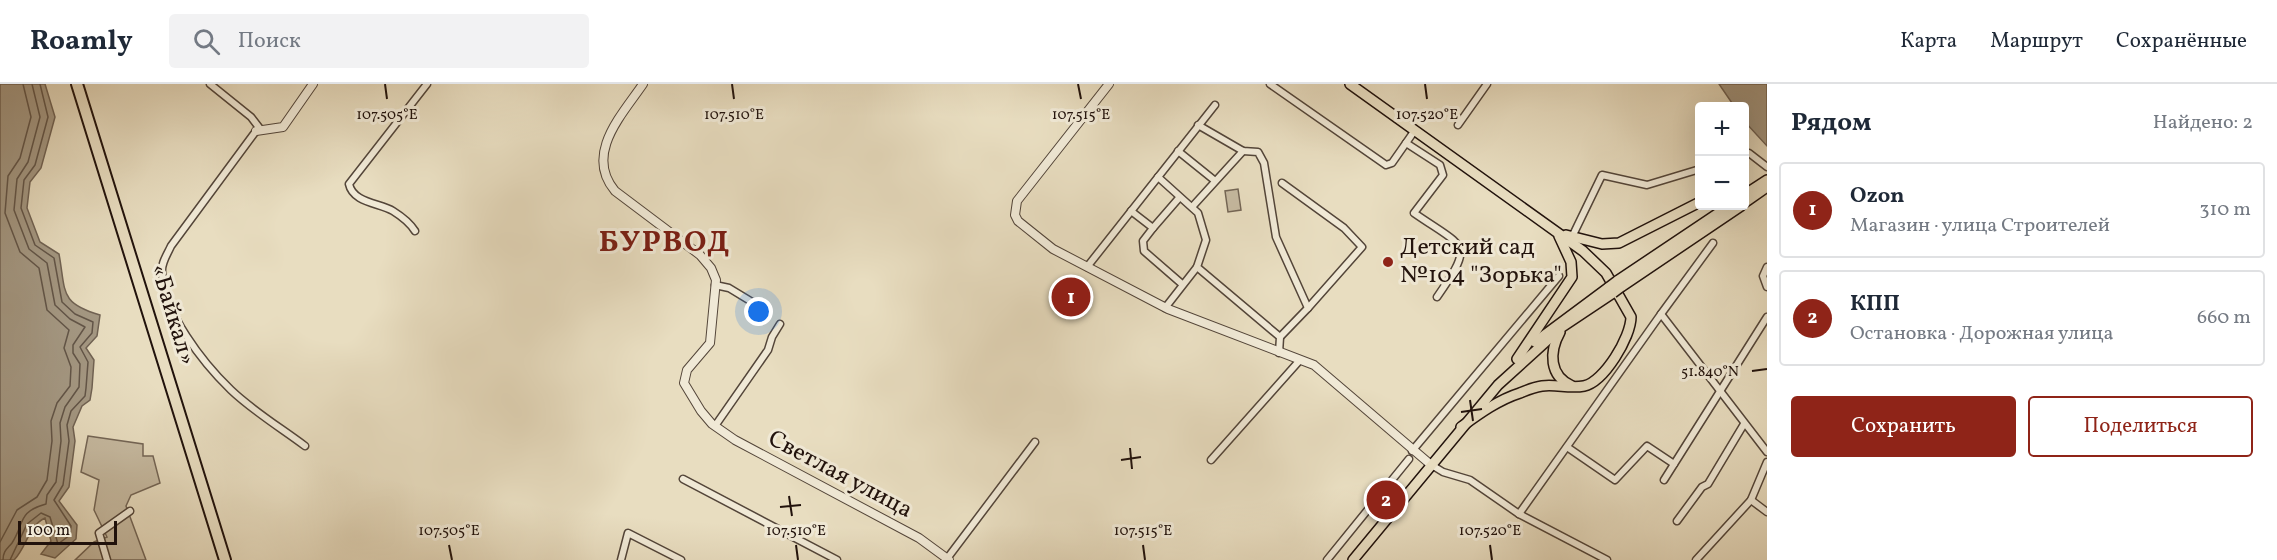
<!DOCTYPE html>
<html lang="ru">
<meta charset="utf-8">
<style>
:root{--surface:#fff;--page:#f2f2f3;--text:#1f2937;--muted:#747a83;--line:#e0e1e3;--accent:#8f2418}
body{margin:0;font-family:Vollkorn,serif;background:var(--page);color:var(--text)}
.controls{position:absolute;right:18px;top:18px;display:grid;overflow:hidden;border-radius:6px;box-shadow:0 6px 24px #0002}
.controls button{width:54px;height:54px;display:grid;place-items:center;padding:0;border:0;border-bottom:2px solid var(--line);background:var(--surface);color:var(--text);font:30px sans-serif}
.scale{position:absolute;left:18px;bottom:15px;width:99px;box-sizing:border-box;padding-left:6px;border:3px solid #21120c;border-top:0;font-size:16px;line-height:21px;white-space:nowrap;color:#21120c;-webkit-text-stroke:4px #f0e9d6;paint-order:stroke}
.you{position:absolute;left:759px;top:228px;width:21px;height:21px;margin:-15px;border:4px solid #fff;border-radius:50%;background:#1a73e8;box-shadow:0 0 0 9px #1a73e833}
.badge{display:grid;place-items:center;width:39px;height:39px;border-radius:50%;background:var(--accent);color:#fff;font-size:20px;font-weight:700}
.pin{position:absolute;translate:-50% -50%;border:3px solid #fff;box-shadow:0 2px 6px #0006}
.list{margin:0;padding:0;list-style:none}
h2{display:flex;justify-content:space-between;align-items:center;height:78px;margin:0;padding:0 24px;font-size:26px}
h2 small{font-size:20px;font-weight:400;color:var(--muted)}
.list li{display:grid;grid-template-columns:39px 1fr auto;gap:18px;align-items:center;box-sizing:border-box;height:96px;margin:0 12px 12px;padding:0 12px;border:2px solid var(--line);border-radius:6px}
.list b{display:block;font-size:22px;white-space:nowrap}
.list p{margin:0;font-size:20px;white-space:nowrap;color:var(--muted)}
.list em{font-size:20px;font-style:normal;color:var(--muted)}
.actions{display:flex;gap:12px;padding:18px 24px}
.actions a{flex:1;padding:14px 0;border:2px solid var(--accent);border-radius:6px;text-align:center;font-size:21px;color:var(--accent)}
.actions .main{background:var(--accent);color:#fff}
.icon{flex:none;width:33px;height:33px;fill:none;stroke:currentColor;stroke-width:2;stroke-linecap:round;stroke-linejoin:round}
.map{position:relative;flex:none;width:1767px;height:476px;overflow:hidden}
header{display:flex;align-items:center;gap:36px;box-sizing:border-box;height:84px;padding:0 30px;background:var(--surface);border-bottom:2px solid var(--line)}
header strong{font-size:28px}
nav{display:flex;gap:33px;margin-inline-start:auto;font-size:21px}
.search{width:420px;height:54px;background:var(--page);display:flex;align-items:center;gap:15px;box-sizing:border-box;padding:0 21px;border-radius:6px;color:var(--muted);font-size:22px}
main{display:flex}
aside{flex:1;background:var(--surface)}
.map>svg:first-child{display:block}
</style>
<header>
<strong>Roamly</strong>
<div class="search"><svg class="icon" aria-label="search" viewBox="0 0 24 24"><circle cx="10" cy="10" r="6"/><path d="M15 15l6 6"/></svg>Поиск</div>
<nav><a>Карта</a><a>Маршрут</a><a>Сохранённые</a></nav>
</header>
<main>
<div class="map">
<svg width="1767" height="476" viewBox="0 0 1767 476">
<rect width="100%" height="100%" fill="#e8ddc0"/>
<filter id="stains"><feTurbulence type="fractalNoise" baseFrequency=".00333" numOctaves="4"/><feColorMatrix values="0 0 0 0 .2 0 0 0 0 .09 0 0 0 0 .02 0 0 0 .5 -.17"/></filter>
<radialGradient id="worn" r=".72"><stop offset=".6" stop-color="#630" stop-opacity="0"/><stop offset="1" stop-color="#630" stop-opacity=".3"/></radialGradient>
<g fill="#c6baa1" stroke="#746656" stroke-width="1.5">
<path d="M1238,105L1241,126L1228,128L1225,107Z"/>
<path d="M88,352L143,360V372H153L160,399L131,411L126,422L146,476H75L94,458L107,453L94,426L99,396L81,388Z"/>
</g>
<g fill="#a49883" stroke="#706253" stroke-width="1.5">
<path d="M0,0H45L55,33L41,84L30,98L27,124L40,158L59,170C66,208 59,219 100,231L97,252L86,264L94,276L92,304L90,316L82,322L73,343L75,357L69,403L59,417L77,441L76,455L55,474L41,470L51,457L45,434C28,442 27,463 14,476H0Z"/>
<path d="M1719,0H1767V62L1745,38L1744,22H1734Z"/>
</g>
<g fill="none" stroke-linecap="round" stroke-linejoin="round">
<g stroke="#625548" stroke-width="1.5">
<path d="M0,458L17,426L37,413L47,396L52,357L51,337L57,319L70,302L71,283L64,264L69,246L47,226L39,184L20,168L5,129L8,92L20,74L31,33L23,0"/>
<path d="M3,476C3,467 7,465 12,459C25,439 17,428 46,420L47,411L56,398L61,357L60,339L65,323L79,303L80,280L73,269V261L85,243L70,235L55,221L47,179L29,165L14,126L17,95L28,78L40,33L32,0"/>
<path d="M10,476L27,440L41,429L50,433L58,460L70,451L71,442L54,416L63,401L69,357L67,341L71,327L85,312L86,304L88,278L80,263L92,249L93,238L75,230L62,218L54,174L35,161L21,124L24,96L35,81L48,33L40,0"/>
</g>
<defs>
<g id="minor">
<path d="M210,0L251,33L261,46"/>
<path d="M1270,0L1386,81L1392,79L1406,59"/>
<path d="M1198,41L1243,67L1258,68L1264,79L1276,153L1308,224L1280,253"/>
<path d="M1458,41L1487,0"/>
<path d="M1415,46L1406,59L1440,81L1443,91L1414,129C1466,165 1475,158 1437,213"/>
<path d="M256,47L171,162C167,171 161,179 162,188C163,228 203,279 231,306C253,327 281,344 305,362"/>
<path d="M1178,67L1214,96"/>
<path d="M1744,71L1749,69L1767,83"/>
<path d="M1158,93L1198,129L1206,156L1197,183L1280,253L1279,269"/>
<path d="M1282,99L1344,144L1362,163L1308,224"/>
<path d="M1192,123L1243,67"/>
<path d="M1131,127L1153,144L1179,114"/>
<path d="M1153,144L1143,157L1144,167L1182,200"/>
<path d="M415,147C410,139 401,132 393,127C380,119 353,119 349,100L427,0"/>
<path d="M1572,153L1602,91L1647,101L1700,85"/>
<path d="M1713,159L1661,230L1767,368"/>
<path d="M1087,183L1215,21"/>
<path d="M1767,183L1763,192L1767,203"/>
<path d="M715,201L729,204L767,227"/>
<path d="M1165,224L1197,183"/>
<path d="M715,342L768,266L772,253L780,240"/>
<path d="M1567,363L1615,396L1647,362L1674,380"/>
<path d="M1412,367L1559,192"/>
<path d="M1211,376L1300,276"/>
<path d="M1430,380L1443,388L1470,396L1519,430L1607,476"/>
<path d="M683,395L837,476"/>
<path d="M1664,396L1767,233"/>
<path d="M1751,416L1767,428"/>
<path d="M1519,430L1661,230"/>
<path d="M1677,437L1702,403L1708,400L1744,340"/>
<path d="M107,476L99,449L130,427"/>
<path d="M621,476L628,449L681,476"/>
<path d="M946,476L1035,358"/>
<path d="M1327,476L1409,375"/>
<path d="M1696,476L1751,416L1767,378"/>
</g>
<g id="tertiary">
<path d="M643,0C622,31 584,70 615,107L700,171L711,184L716,196L710,259L687,286L684,299L701,327L712,340L735,356L919,454L949,476"/>
<path d="M1109,0L1017,117L1015,131L1018,137L1053,165L1168,225L1314,281L1430,380"/>
<path d="M256,47L283,43L313,0"/>
</g>
<g id="primary">
<path d="M1350,0L1583,167L1606,189L1631,233C1631,253 1604,298 1584,302C1570,305 1556,300 1542,302C1535,303 1527,306 1520,309C1498,316 1479,330 1461,343"/>
<path d="M1744,111L1767,96"/>
<path d="M1744,119L1767,103"/>
<path d="M1566,151L1602,160L1619,159L1700,118"/>
<path d="M1617,197L1729,122"/>
<path d="M1621,203L1741,122"/>
<path d="M1560,248C1549,268 1549,292 1572,302"/>
<path d="M1535,258L1609,203"/>
<path d="M1517,275L1572,193L1571,178L1559,152"/>
<path d="M1353,476L1498,301L1562,243L1613,209"/>
</g>
<path id="trunk" d="M77,0L225,476"/>
</defs>
<use href="#minor" stroke="#534539" stroke-width="9"/>
<use href="#tertiary" stroke="#534539" stroke-width="10"/>
<use href="#primary" stroke="#21120c" stroke-width="12"/>
<use href="#trunk" stroke="#21120c" stroke-width="14"/>
<use href="#minor" stroke="#f0e9d6" stroke-width="6"/>
<use href="#tertiary" stroke="#f0e9d6" stroke-width="8"/>
<use href="#primary" stroke="#e8ddc0" stroke-width="9"/>
<use href="#trunk" stroke="#e8ddc0" stroke-width="10"/>
<defs>
<g id="primary-bridge">
<path d="M1609,203L1617,197"/>
<path d="M1613,209L1621,203"/>
</g>
</defs>
<use href="#primary-bridge" stroke="#21120c" stroke-width="12" stroke-linecap="butt"/>
<use href="#primary-bridge" stroke="#e8ddc0" stroke-width="9"/>
</g>
<path fill="none" stroke="#21120c" stroke-width="2" d="M385,0L387,15M732,0L734,15M1078,0L1081,15M1425,0L1427,15M1752,287L1767,285M1470,316L1473,337M1461,328L1482,325M1130,364L1132,385M1121,376L1141,373M789,412L792,432M780,423L801,421M449,461L452,476M796,461L798,476M1143,461L1145,476M1490,461L1492,476"/>
<circle fill="#8f2418" stroke="#f0e9d6" stroke-width="2" cx="1388" cy="178" r="6"/>
<g text-anchor="middle" dominant-baseline="central" stroke-width="6" stroke-linejoin="round" paint-order="stroke">
<g font-size="24" fill="#21120c" stroke="#f0e9d6" text-anchor="start">
<text x="1400" y="164">Детский сад<tspan x="1400" dy="28">№104 "Зорька"</tspan></text>
</g>
<g font-size="24" fill="#21120c" stroke="#f0e9d6">
<text transform="translate(172 231) rotate(73)">«Байкал»</text>
<text transform="translate(840 391) rotate(28)">Светлая улица</text>
</g>
<g font-size="30" font-weight="bold" letter-spacing="1.5" fill="#7a1f14" stroke="#f0e9d6">
<text x="665" y="159">БУРВОД</text>
</g>
</g>
<g font-size="15" text-anchor="middle" fill="#21120c" stroke="#f0e9d6" stroke-width="6" stroke-linejoin="round" paint-order="stroke">
<text x="387" y="35">107.505°E</text>
<text x="734" y="35">107.510°E</text>
<text x="1081" y="35">107.515°E</text>
<text x="1427" y="35">107.520°E</text>
<text x="1710" y="292">51.840°N</text>
<text x="449" y="451">107.505°E</text>
<text x="796" y="451">107.510°E</text>
<text x="1143" y="451">107.515°E</text>
<text x="1490" y="451">107.520°E</text>
</g>
<rect width="100%" height="100%" filter="url(#stains)"/>
<rect width="100%" height="100%" fill="url(#worn)"/>
</svg>
<div class="controls">
<button>+</button>
<button>−</button>
</div>
<div class="scale">100 m</div>
<div class="you"></div>
<div class="pin badge" style="left:1071px;top:213px">1</div>
<div class="pin badge" style="left:1386px;top:416px">2</div>
</div>
<aside>
<h2>Рядом<small>Найдено: 2</small></h2>
<ul class="list">
<li><span class="badge">1</span><div><b>Ozon</b><p>Магазин · улица Строителей</p></div><em>310 m</em></li>
<li><span class="badge">2</span><div><b>КПП</b><p>Остановка · Дорожная улица</p></div><em>660 m</em></li>
</ul>
<div class="actions"><a class="main">Сохранить</a><a>Поделиться</a></div>
</aside>
</main>
